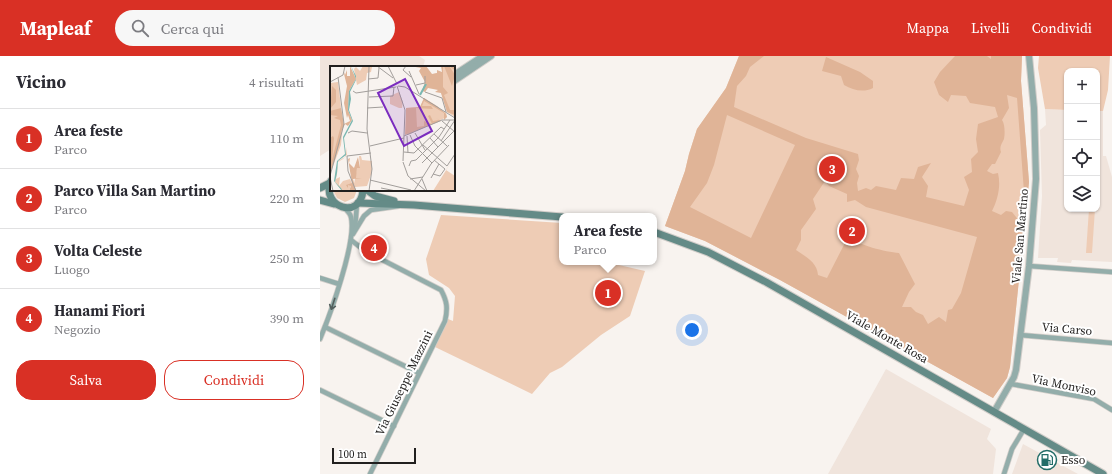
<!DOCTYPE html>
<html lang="it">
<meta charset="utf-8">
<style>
:root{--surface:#fff;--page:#f7f7f7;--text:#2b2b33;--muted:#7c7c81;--line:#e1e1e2;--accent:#d93025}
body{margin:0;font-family:"Source Serif 4",serif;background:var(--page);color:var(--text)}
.controls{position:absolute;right:12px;top:12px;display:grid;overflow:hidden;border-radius:8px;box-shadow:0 1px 3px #0004}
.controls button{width:36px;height:36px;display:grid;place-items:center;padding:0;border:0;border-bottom:1px solid var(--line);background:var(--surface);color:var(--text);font:20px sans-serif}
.scale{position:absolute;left:12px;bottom:10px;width:84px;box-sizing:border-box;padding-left:4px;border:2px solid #211f1e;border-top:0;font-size:11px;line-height:14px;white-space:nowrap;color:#211f1e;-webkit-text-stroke:3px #fff;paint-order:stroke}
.you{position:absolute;left:372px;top:274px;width:14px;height:14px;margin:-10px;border:3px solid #fff;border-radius:50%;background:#1a73e8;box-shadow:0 0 0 6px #1a73e833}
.badge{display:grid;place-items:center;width:26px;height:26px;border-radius:50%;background:var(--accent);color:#fff;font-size:13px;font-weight:700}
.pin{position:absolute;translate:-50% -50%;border:2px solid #fff;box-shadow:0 1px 4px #0006}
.popup{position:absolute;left:239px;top:157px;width:98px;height:52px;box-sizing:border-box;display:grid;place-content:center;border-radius:8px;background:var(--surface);filter:drop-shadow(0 1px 3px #0005);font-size:13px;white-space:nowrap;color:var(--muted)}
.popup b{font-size:15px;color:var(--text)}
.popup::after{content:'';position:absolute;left:50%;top:100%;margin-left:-8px;border:8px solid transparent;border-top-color:var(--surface)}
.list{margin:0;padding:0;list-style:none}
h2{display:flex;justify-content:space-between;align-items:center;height:52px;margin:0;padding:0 16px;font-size:17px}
h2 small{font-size:13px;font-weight:400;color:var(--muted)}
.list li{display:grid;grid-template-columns:26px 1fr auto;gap:12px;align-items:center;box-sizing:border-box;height:60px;padding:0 16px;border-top:1px solid var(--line)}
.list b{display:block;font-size:15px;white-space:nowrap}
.list p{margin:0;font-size:13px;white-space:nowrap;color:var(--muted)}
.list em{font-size:13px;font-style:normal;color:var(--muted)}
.actions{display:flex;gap:8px;padding:12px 16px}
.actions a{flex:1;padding:9px 0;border:1px solid var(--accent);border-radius:16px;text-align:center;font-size:14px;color:var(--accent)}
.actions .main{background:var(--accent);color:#fff}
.icon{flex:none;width:22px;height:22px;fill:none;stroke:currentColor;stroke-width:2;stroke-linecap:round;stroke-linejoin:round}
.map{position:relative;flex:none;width:792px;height:418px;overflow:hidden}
header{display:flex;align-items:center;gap:24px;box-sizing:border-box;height:56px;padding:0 20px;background:var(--accent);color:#fff}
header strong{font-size:19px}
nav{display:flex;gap:22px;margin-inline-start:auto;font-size:14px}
.search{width:280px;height:36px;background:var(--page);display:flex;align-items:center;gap:10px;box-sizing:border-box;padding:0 14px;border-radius:22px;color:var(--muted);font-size:15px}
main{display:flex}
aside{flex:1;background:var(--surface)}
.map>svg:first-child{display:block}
</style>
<header>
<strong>Mapleaf</strong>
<div class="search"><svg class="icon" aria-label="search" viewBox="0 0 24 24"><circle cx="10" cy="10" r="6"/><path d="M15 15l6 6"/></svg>Cerca qui</div>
<nav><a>Mappa</a><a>Livelli</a><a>Condividi</a></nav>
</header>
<main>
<aside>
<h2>Vicino<small>4 risultati</small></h2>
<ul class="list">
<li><span class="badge">1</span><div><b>Area feste</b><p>Parco</p></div><em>110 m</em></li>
<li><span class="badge">2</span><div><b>Parco Villa San Martino</b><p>Parco</p></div><em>220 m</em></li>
<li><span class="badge">3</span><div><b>Volta Celeste</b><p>Luogo</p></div><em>250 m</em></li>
<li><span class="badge">4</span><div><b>Hanami Fiori</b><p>Negozio</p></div><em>390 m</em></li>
</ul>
<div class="actions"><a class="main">Salva</a><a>Condividi</a></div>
</aside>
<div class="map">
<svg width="792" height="418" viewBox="0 0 792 418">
<rect width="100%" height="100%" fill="#f8f3ef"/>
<g fill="#f0e4dc">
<path d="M0,0H99L105,4L103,11H11V93L0,100Z"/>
<path d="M725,53L747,54V153H777V55H783V100H786L792,121V206L752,204L751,207L737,206L738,202H718L722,140L720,74L726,69Z"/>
<path d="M566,313L671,373L667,383L676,393L673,418H508Z"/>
<path d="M703,388L758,418H692Z"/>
</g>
<g fill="#eeccb5">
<path d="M419,0H702L701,25L709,126L690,311L687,322L673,342L460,224L385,185L345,170L365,115L369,98L377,73L406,32Z"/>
<path d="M719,0H790L788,34L783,55H777V15H747V54L725,53L718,12Z"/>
<path d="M13,134H37L34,142L25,146L17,142Z"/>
<path d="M769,153H775L772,197H766Z"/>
<path d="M121,159L242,167V206H286L325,215L310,260L281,279L242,311L230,317L212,338L115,291L128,263L133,265L135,240L129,232L109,219L106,203Z"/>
</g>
<g fill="#e0b497" fill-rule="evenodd">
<path d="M419,0H444L430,11L426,20L417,30L414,51L486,82L538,98L539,104L536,113L539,120L537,127L538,135L546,132L551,134L556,130L576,134L581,122L594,123L598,111L611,107L602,121L608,130L606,141L644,150L649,134L644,121L652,116L651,103L658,96L656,83L658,68L678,61L675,51L650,47L646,40L631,39L628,46L619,39L614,26L620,16L635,0H667L671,3V0H702L701,25L709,126L690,311L687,322L673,342L460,224L385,185L345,170L365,115L369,98L377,73L406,32ZM687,39L697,42L704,136L700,166L692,156L686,155L681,159L672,155C678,143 681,130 678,117L673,118L667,115L672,108H675L681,96C679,90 682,88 684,83C685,78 685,68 682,64L689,52ZM407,59L475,89L431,182L370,151L387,127L394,109ZM505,125L509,130L527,138V146L535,144L546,151L657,181L641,237L632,253L628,254L626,266L619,261L608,268L603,259L596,256L591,251H582L589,236L595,228L579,197C565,196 539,189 528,181L507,222L498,219C497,206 486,201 476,194L481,184V174L496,153L493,143Z"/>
<path d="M506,1L540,16L553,25V32C543,37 533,34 524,29L521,20L502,15Z"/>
</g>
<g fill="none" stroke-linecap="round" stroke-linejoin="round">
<defs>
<g id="minor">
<path d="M35,172L37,148"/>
<path d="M33,178L44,160L51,154L79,150"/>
<path d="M31,184L45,195L121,234C127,245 128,252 125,265L50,418"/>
<path d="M709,210L792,216"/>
<path d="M0,222L19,228"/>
<path d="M5,271L99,317"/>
<path d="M700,279L792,287"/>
<path d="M0,283C10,259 37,185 31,161C30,157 28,155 24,152"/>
<path d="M691,328L774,343L792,354"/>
<path d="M0,334L74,370"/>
<path d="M684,418L692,393L704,373"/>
</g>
<g id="tertiary">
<path d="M134,19L163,0"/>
<path d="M134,25L171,0"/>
<path d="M674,356L694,321L696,314L709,210L716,123L714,52L709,0"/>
</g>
<g id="secondary">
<path d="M11,125C0,151 41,165 43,134"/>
<path d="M0,132L10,127"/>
<path d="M47,134L55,140L74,145"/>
<path d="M0,144L14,148"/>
<path d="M38,147L94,149L242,161"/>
<path d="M334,176L388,196L446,226L783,418"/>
</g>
</defs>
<use href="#minor" stroke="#d1cdc9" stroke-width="6"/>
<use href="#tertiary" stroke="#d1cdc9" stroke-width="8"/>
<use href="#secondary" stroke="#d1cdc9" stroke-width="9"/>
<use href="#minor" stroke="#93adaa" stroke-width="4.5"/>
<use href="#tertiary" stroke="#93adaa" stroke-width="6"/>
<use href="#secondary" stroke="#648b87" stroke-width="7"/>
</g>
<defs><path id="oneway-shaft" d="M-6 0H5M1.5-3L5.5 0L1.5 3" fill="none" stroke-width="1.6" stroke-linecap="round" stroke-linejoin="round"/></defs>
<use stroke="#545f5d" href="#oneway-shaft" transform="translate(13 248) rotate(108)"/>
<defs>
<symbol id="fuel-ring" viewBox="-11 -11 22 22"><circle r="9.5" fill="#fff" stroke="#236d68" stroke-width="1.5"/><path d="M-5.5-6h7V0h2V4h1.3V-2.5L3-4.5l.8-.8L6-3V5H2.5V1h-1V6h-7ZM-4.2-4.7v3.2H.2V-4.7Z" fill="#236d68"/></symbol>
</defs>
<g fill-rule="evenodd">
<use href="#fuel-ring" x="716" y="393" width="22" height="22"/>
</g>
<g text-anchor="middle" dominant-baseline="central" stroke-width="4" stroke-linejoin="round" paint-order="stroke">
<g font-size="12" fill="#211f1e" stroke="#fff">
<text transform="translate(700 180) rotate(-85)">Viale San Martino</text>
<text transform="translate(747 273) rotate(5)">Via Carso</text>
<text transform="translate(567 281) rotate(30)">Viale Monte Rosa</text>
<text transform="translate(84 327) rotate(-64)">Via Giuseppe Mazzini</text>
<text transform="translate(744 329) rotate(12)">Via Monviso</text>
</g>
<g font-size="12" fill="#211f1e" stroke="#fff" text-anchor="start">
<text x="741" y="404">Esso</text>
</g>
</g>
<g transform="translate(10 10)">
<rect width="125" height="125" fill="#f8f3ef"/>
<path d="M33,0L42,1L41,6L37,7L36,14L27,19L24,3L26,1L30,5ZM112,0L120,3L121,0L125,4V51L117,46L111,26L99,9L112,6ZM8,16L13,58L11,79L0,108V17ZM69,26L73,36L72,42H69L60,38V30ZM94,32L116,47L117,51L78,69L76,42L90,41ZM16,81L17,89L13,93L8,96L7,108L6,113L10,111L9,120L13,115L20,113L22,117L19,125H12L5,116L8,95L15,91ZM29,90H31L32,94L42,95V106L37,120L25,121L24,118L27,102L30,101ZM125,90L116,104L125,110L124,125H103Z" fill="#eeccb5"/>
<path d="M20,0L26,13L19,25L18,44L22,54L18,60L15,58L11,66L10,77L0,108V72L3,70L4,72L2,94L11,59L10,54L4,52L8,50L0,49V45L11,42L14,58L20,55L18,49L17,52L14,37L17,20L14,8V6L15,9L17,4V10H20ZM80,0H96L102,8L107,7V4L112,6L111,0H113V21L118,27L114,29L120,44H125V49L117,46L111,27L105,26L108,24L98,22L95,26L92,25L95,16L89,5L91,2ZM114,0H125V4L120,1L125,9L122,20ZM2,20L6,24V36L0,43ZM94,32L107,40L116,48L117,51L114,54V47L94,35L92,40H101L103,43L86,42L87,61L94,60V55L102,58L98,50L100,49L103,55L109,54L106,52L111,55L75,69L76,42L90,41ZM28,91L30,102H27L26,112H32L23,113L26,125H19L21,120L18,119V122L16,119L22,117L18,93L20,92L19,97L24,102Z" fill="#e0b497"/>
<path d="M21,0L26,10V14L20,26L21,33L19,44L23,55L14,72L16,89L8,95L7,107L5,116L11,122L12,124V125L4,115L7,95L15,88L13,71L22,54L18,44L19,25L26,13Z" fill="#79b7b1"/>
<path fill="none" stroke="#79b7b1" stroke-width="2" d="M90,29L96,18"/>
<path fill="none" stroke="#a29e9b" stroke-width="1" d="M47,0L63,12M58,0L67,18M76,0L73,4L81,11M39,1L37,63L42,103L39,125M79,5L89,28M38,13L48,12L49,2M0,16L13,9L15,0M86,19L95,17V10M67,20L75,44L73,95M68,20L75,21L125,52M23,25L26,27L66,21M95,26L112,32L116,46M39,31L63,30L64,21M37,42L53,41M112,55L125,66M18,67L22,65L37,67M85,67L95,84M104,68L117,80M80,69L85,80L102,97M74,70L112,54H125M77,70L78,87M100,72L108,81M111,75L125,54M93,79L117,100L125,88M40,80L74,72M74,86L84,87L111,61L114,63M73,96L78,110L96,125M92,97L125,64M79,100L81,95L86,94L109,71L120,54M103,108L110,110L115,103L104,94M0,110L14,58L8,11M0,111L3,125M101,112L109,98M80,113L93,111M92,113L97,125M40,114L81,124M51,122L66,125M26,125L18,105L17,90L41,87M84,125L101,98L119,79"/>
<path fill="#7b2cbf" fill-opacity="0.15" stroke="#7b2cbf" stroke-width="2" d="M75,13L102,65L74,80L48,27Z"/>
<rect width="125" height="125" fill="none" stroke="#211f1e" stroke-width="2"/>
</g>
</svg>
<div class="controls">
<button>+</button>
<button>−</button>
<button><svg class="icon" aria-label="locate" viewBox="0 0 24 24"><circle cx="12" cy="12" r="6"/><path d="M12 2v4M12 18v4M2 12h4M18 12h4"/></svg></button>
<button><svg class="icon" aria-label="layers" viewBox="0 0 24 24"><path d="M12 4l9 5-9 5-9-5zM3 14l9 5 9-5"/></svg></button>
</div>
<div class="scale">100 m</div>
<div class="you"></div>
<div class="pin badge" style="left:288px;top:237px">1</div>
<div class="popup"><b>Area feste</b>Parco</div>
<div class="pin badge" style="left:532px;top:175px">2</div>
<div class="pin badge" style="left:512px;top:113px">3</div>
<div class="pin badge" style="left:54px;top:192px">4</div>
</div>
</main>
